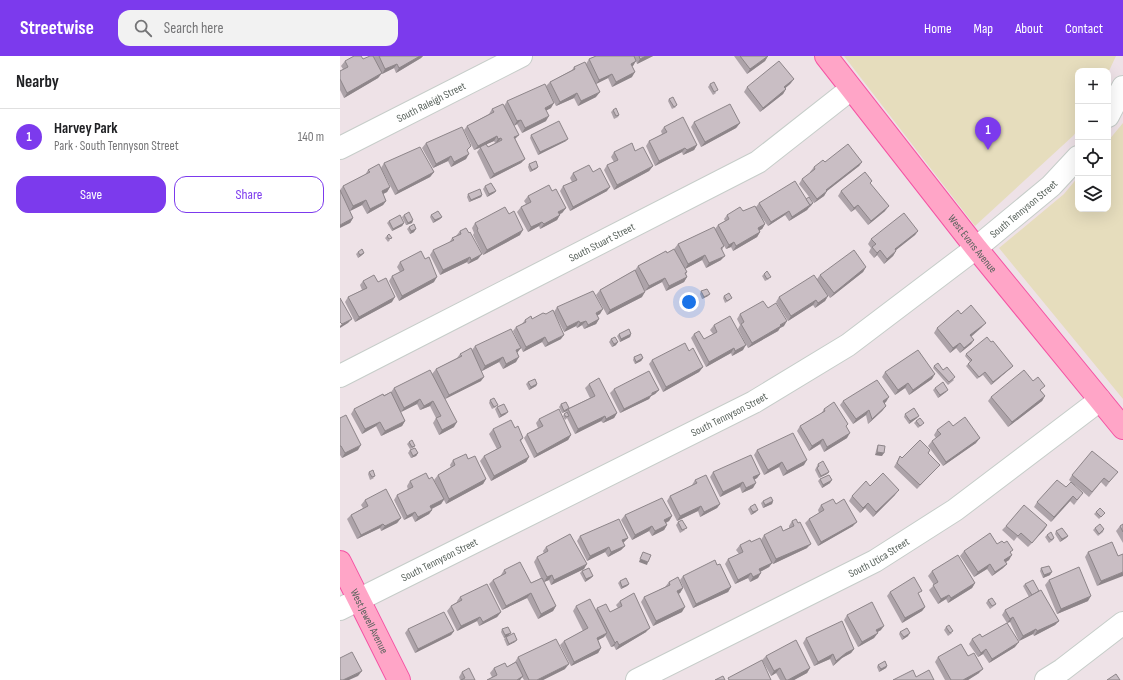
<!DOCTYPE html>
<meta charset="utf-8">
<style>
:root{--surface:#fff;--page:#f2f2f2;--text:#202124;--muted:#757577;--line:#e0e0e0;--accent:#7c3aed}
body{margin:0;font-family:"Sofia Sans Condensed",sans-serif;background:var(--page);color:var(--text)}
.controls{position:absolute;right:12px;top:12px;display:grid;overflow:hidden;border-radius:8px;box-shadow:0 4px 16px #0002}
.controls button{width:36px;height:36px;display:grid;place-items:center;padding:0;border:0;border-bottom:1px solid var(--line);background:var(--surface);color:var(--text);font:20px sans-serif}
.you{position:absolute;left:349px;top:246px;width:14px;height:14px;margin:-10px;border:3px solid #fff;border-radius:50%;background:#1a73e8;box-shadow:0 0 0 6px #1a73e833}
.badge{display:grid;place-items:center;width:26px;height:26px;border-radius:50%;background:var(--accent);color:#fff;font-size:13px;font-weight:700}
.pin{position:absolute;translate:-50% -33px;filter:drop-shadow(0 1px 2px #0008)}
.pin::after{content:'';position:absolute;top:21px;width:14px;height:12px;background:inherit;clip-path:polygon(0 0,100% 0,50% 100%)}
.list{margin:0;padding:0;list-style:none}
h2{display:flex;justify-content:space-between;align-items:center;height:52px;margin:0;padding:0 16px;font-size:17px}
h2 small{font-size:13px;font-weight:400;color:var(--muted)}
.list li{display:grid;grid-template-columns:26px 1fr auto;gap:12px;align-items:center;box-sizing:border-box;height:56px;padding:0 16px;border-top:1px solid var(--line)}
.list b{display:block;font-size:15px;white-space:nowrap}
.list p{margin:0;font-size:13px;white-space:nowrap;color:var(--muted)}
.list em{font-size:13px;font-style:normal;color:var(--muted)}
.actions{display:flex;gap:8px;padding:12px 16px}
.actions a{flex:1;padding:9px 0;border:1px solid var(--accent);border-radius:12px;text-align:center;font-size:14px;color:var(--accent)}
.actions .main{background:var(--accent);color:#fff}
.icon{flex:none;width:22px;height:22px;fill:none;stroke:currentColor;stroke-width:2;stroke-linecap:round;stroke-linejoin:round}
.map{position:relative;flex:none;width:783px;height:624px;overflow:hidden}
header{display:flex;align-items:center;gap:24px;box-sizing:border-box;height:56px;padding:0 20px;background:var(--accent);color:#fff}
header strong{font-size:19px}
nav{display:flex;gap:22px;margin-inline-start:auto;font-size:14px}
.search{width:280px;height:36px;background:var(--page);display:flex;align-items:center;gap:10px;box-sizing:border-box;padding:0 14px;border-radius:12px;color:var(--muted);font-size:15px}
main{display:flex}
aside{flex:1;background:var(--surface)}
.map>svg:first-child{display:block}
</style>
<header>
<strong>Streetwise</strong>
<div class="search"><svg class="icon" aria-label="search" viewBox="0 0 24 24"><circle cx="10" cy="10" r="6"/><path d="M15 15l6 6"/></svg>Search here</div>
<nav><a>Home</a><a>Map</a><a>About</a><a>Contact</a></nav>
</header>
<main>
<aside>
<h2>Nearby<small></small></h2>
<ul class="list">
<li><span class="badge">1</span><div><b>Harvey Park</b><p>Park · South Tennyson Street</p></div><em>140 m</em></li>
</ul>
<div class="actions"><a class="main">Save</a><a>Share</a></div>
</aside>
<div class="map">
<svg width="783" height="624" viewBox="0 0 783 624">
<rect width="100%" height="100%" fill="#eee2e7"/>
<g fill="#e6ddbd">
<path d="M504,0H776L768,17V15H738V72L734,79L635,170Z"/>
<path d="M783,67V343L659,192L724,138L738,121V153H768V85Z"/>
</g>
<g fill="none" stroke-linecap="round" stroke-linejoin="round">
<defs>
<g id="minor">
<path d="M768,60L783,31"/>
<path id="s1" d="M0,92L181,0"/>
<path id="s2" d="M0,320L418,106L511,33"/>
<path id="s3" d="M0,553L414,346L508,289L636,192L711,130L738,101"/>
<path id="s4" d="M297,624L535,505L615,454L760,344"/>
<path d="M706,624L722,614L783,567"/>
</g>
<g id="major">
<path id="s5" d="M486,0L636,192L783,372"/>
<path id="s6" d="M0,506L59,624"/>
</g>
</defs>
<use href="#minor" stroke="#c6cdc9" stroke-width="24"/>
<use href="#major" stroke="#f553a4" stroke-width="24"/>
<use href="#minor" stroke="#fff" stroke-width="22"/>
<use href="#major" stroke="#ffa5c7" stroke-width="22"/>
</g>
<g fill="#ada3a9" fill-rule="evenodd">
<path d="M33,0H83L81,2L56,17L54,12L42,18V17L38,22L4,42L0,34V15L3,13L1,10L5,5L23,3L41,16Z"/>
<path d="M256,0H313L297,8L296,5L292,10V21L272,31L268,22L256,28V41L238,50L234,42L216,50L206,30L210,26L232,14L234,11L246,8L249,3Z"/>
<path d="M394,0H428L425,5L407,18Z"/>
<path d="M454,23L450,28L445,32L446,33L443,38L420,56L404,36L407,31Z"/>
<path d="M370,28L376,37L373,39L368,31Z"/>
<path d="M329,43L336,51L332,53L328,45Z"/>
<path d="M167,45L211,52L206,54V65L182,77L177,68L174,70L175,83L185,103L181,107L150,123L137,96L140,92L134,94L124,74L127,70L149,58L152,53L164,50ZM154,85L155,87L148,91L146,88Z"/>
<path d="M273,54L279,59L278,61L274,63L271,56Z"/>
<path d="M354,66L400,67L396,72L361,91L351,71Z"/>
<path d="M324,71L357,89L354,94L343,99L342,96L315,110L306,90L309,85L322,78L321,75Z"/>
<path d="M191,79L226,85L198,99L190,82Z"/>
<path d="M86,87L128,95L126,103L111,111L108,105L93,112L82,92Z"/>
<path d="M295,95L313,110L309,115L274,134L264,114L267,109L274,106L271,101L274,96Z"/>
<path d="M485,106H522L519,110L487,135L484,140L474,147L459,128L462,123L471,117L470,116L474,111Z"/>
<path d="M44,107L94,116L90,121L55,139L41,112Z"/>
<path d="M189,108L198,111L196,113L190,116L188,111Z"/>
<path d="M28,114L50,131L47,136L43,138L46,145L43,149L27,158L22,149L10,155L5,144L13,162L10,167L0,134L3,130L25,119Z"/>
<path d="M253,116L267,135L230,155L220,135L223,130L232,126L230,122L233,117Z"/>
<path d="M145,130L156,135L154,137L147,141L143,133Z"/>
<path d="M212,135L226,152L222,157L220,158L217,164L200,173L199,170L188,176L177,156L181,151L186,148L184,145L188,140Z"/>
<path d="M501,135L545,155L528,169L515,153L511,156L498,140Z"/>
<path d="M128,138L142,139L141,141L129,146L127,141Z"/>
<path d="M466,143L473,147L471,150L468,152L467,154L449,165L445,159L428,170L420,159L425,168L422,173L419,174L420,176L417,181L393,195L391,191L386,193L381,184L384,190L382,194L381,204L366,212L362,204L345,213L347,216L346,218L347,221L344,226L326,235L322,226L305,235L299,224L302,241L267,259L256,239L260,234L295,214L298,210L327,197L340,204L334,193L338,188L375,173L378,169L385,165L384,163L387,159L416,151L419,147Z"/>
<path d="M64,159L73,164L72,167L66,169L62,161Z"/>
<path d="M91,159L102,161L100,163L93,167L90,161Z"/>
<path d="M49,165L64,167L62,170L52,175L47,167Z"/>
<path d="M135,167L180,179L143,199L133,179L134,177L132,172Z"/>
<path d="M69,171L74,176L70,178L67,173Z"/>
<path d="M120,175L138,203L128,208L127,206L100,219L90,199L93,194L109,187L112,182L116,180Z"/>
<path d="M578,175L575,179L556,194V195L553,200L544,208L537,199L534,202L529,196L531,192L528,188L531,183Z"/>
<path d="M47,180L50,184L48,186L45,182Z"/>
<path d="M18,196L24,197L22,199L18,202L16,198Z"/>
<path d="M60,206L94,226L59,245L49,225L52,220L60,216L57,211Z"/>
<path d="M526,211L523,216L490,242L480,228L488,240L485,245L475,252L473,249L448,265L436,246L439,241L477,223L480,219Z"/>
<path d="M424,218L429,223L425,225L422,220Z"/>
<path d="M23,225L38,226L52,246L15,266L5,246L8,241L22,234L20,229Z"/>
<path d="M361,235L368,240L362,243L360,238Z"/>
<path d="M384,240L390,244L385,247L383,242Z"/>
<path d="M343,244L353,251L346,254L342,246Z"/>
<path d="M217,251L260,258L257,259L259,263L256,268L244,273L242,269L237,272L236,270L224,276L214,256Z"/>
<path d="M428,252L444,270L440,272L438,275L408,292L398,273L400,269L397,263L400,258Z"/>
<path d="M621,258L642,271L631,281L634,284L631,288L620,297L616,292L610,297L594,277L597,272Z"/>
<path d="M192,263L221,283L205,291L202,286L183,296L173,275L176,271L182,268L185,264Z"/>
<path d="M374,269L403,294L392,300L391,297L366,311L351,282L354,278L364,283L373,278L370,274Z"/>
<path d="M279,278H291L290,281L280,286L277,280Z"/>
<path d="M271,283L276,289L272,291L269,286Z"/>
<path d="M651,286L673,310L671,312L651,329L643,319L637,323L626,310L630,306L625,300L626,298Z"/>
<path d="M135,290L177,297L176,306L163,313L159,306L142,315L141,325L105,343L114,371L99,379L93,367L96,362L90,350L80,354L77,348L61,356L65,365L62,370L41,380L36,370L22,378L11,358L14,353L51,336L54,332L92,318L96,313L117,302L120,298L132,294Z"/>
<path d="M349,295L363,311L359,316L323,336L309,308L312,304Z"/>
<path d="M294,301L303,302L301,305L295,308L293,304Z"/>
<path d="M594,310L603,314L614,324L608,329L593,312Z"/>
<path d="M545,316L592,323L569,339L565,332L555,339L542,321Z"/>
<path d="M188,326L197,328L196,330L189,334L186,328Z"/>
<path d="M249,328L277,357L274,362L263,367L261,365L235,378L227,362L225,364L223,360L227,355L222,357L219,351L221,348L229,352L250,342L245,332Z"/>
<path d="M595,332L606,336L598,342L593,334Z"/>
<path d="M274,333L319,334L315,338L311,340L309,343L280,357L270,337Z"/>
<path d="M701,335L705,340L702,345L668,371L648,345L651,341Z"/>
<path d="M150,344L156,351L152,353L149,347Z"/>
<path d="M503,345L546,346L544,347L546,350L542,355L528,368L526,359L513,368L500,349Z"/>
<path d="M157,351L166,358L159,362L155,353Z"/>
<path d="M484,353L506,370L507,382L484,396L480,388L469,395L457,375L460,370L481,358Z"/>
<path d="M565,358L577,362L569,368L564,361Z"/>
<path d="M0,362L18,394L2,402L0,399Z"/>
<path d="M199,363L231,379L228,384L194,402L184,382L187,378L198,372L196,367Z"/>
<path d="M576,365L582,369L578,372L574,367Z"/>
<path d="M613,370L636,387L603,410L588,390L592,385L596,382L594,379L597,374Z"/>
<path d="M175,372L183,382L181,385L189,401L186,406L151,425L140,405L144,400L157,393L149,378L153,373Z"/>
<path d="M69,386L75,390L73,392L70,393L67,388Z"/>
<path d="M538,389L542,400L535,399L537,391Z"/>
<path d="M70,394L78,397L76,400L71,402L68,397Z"/>
<path d="M417,394L464,409L443,420L439,411L424,419L414,399Z"/>
<path d="M590,394L588,398L600,409L596,413L577,433L554,411L560,400L562,402Z"/>
<path d="M128,403L146,423L143,428L106,448L104,444L101,448L92,453V454L89,458L75,466L72,460L64,464L54,444L57,439L68,434L67,430L70,425L89,423L98,432L94,424L98,419L111,412L110,409L113,404Z"/>
<path d="M478,408L489,416L487,418L479,422L475,414Z"/>
<path d="M29,416L34,422L30,424L28,418Z"/>
<path d="M373,416L420,418L417,422L414,424L413,432L402,437L400,431L380,441L370,421Z"/>
<path d="M732,419L774,420L766,431L761,426L749,441L735,429L740,441L734,449L730,445L711,466L694,451L697,446L726,431L731,426L729,424Z"/>
<path d="M480,423L490,427L482,432L478,425Z"/>
<path d="M355,424L380,448L377,452L360,461L358,455L337,465L327,445L330,440L352,430V429Z"/>
<path d="M555,439L533,461L525,452L520,457L509,445L512,440Z"/>
<path d="M25,444L61,462L57,467L41,475L40,472L17,483L7,463L11,459L23,452L21,449Z"/>
<path d="M423,445H433L432,448L423,452L421,447Z"/>
<path d="M496,448L513,470L478,490L465,467L469,463L479,457L478,454L481,449Z"/>
<path d="M410,451L416,456L411,459L408,453Z"/>
<path d="M756,456L763,459L759,463L754,458Z"/>
<path d="M285,459L332,460L329,465L326,467L327,469L324,474L312,480L309,475L292,484L281,464Z"/>
<path d="M452,465L467,492L433,508L432,507L429,511L420,516L418,522L410,526L408,522L395,528L385,508L388,503L399,498L396,494L400,489L421,484L424,479L443,475L449,472V470Z"/>
<path d="M338,466L345,474L340,477L336,469Z"/>
<path d="M783,468V487L776,475L780,470Z"/>
<path d="M707,469L704,474L688,491L677,481L674,485L662,474L666,470Z"/>
<path d="M755,472L764,473L763,476L758,480L753,474Z"/>
<path d="M716,475L728,480L726,482L720,486L715,478Z"/>
<path d="M707,479L714,482L713,484L709,487L705,481Z"/>
<path d="M240,480L288,482L283,487L285,490L281,494L268,501L265,496L247,505L237,485Z"/>
<path d="M657,488L671,497L669,504L666,506L667,508L663,512L652,520L647,513L634,521L620,500L624,495Z"/>
<path d="M206,491L244,513L211,529L209,524L204,526L216,550L213,555L198,563L187,542L162,554L149,528L153,524L162,519H161L164,514L191,527L201,522L194,506L197,501L204,498L203,495Z"/>
<path d="M748,496L778,500L783,498L757,530L745,501Z"/>
<path d="M377,509L391,531L388,536L353,552L340,524L343,520Z"/>
<path d="M701,512L710,519L703,522L700,515Z"/>
<path d="M242,515L253,520L251,522L245,526L240,517Z"/>
<path d="M592,515L635,527L632,532L608,547L606,543L598,548L589,534L594,529L588,520Z"/>
<path d="M709,524L748,545L717,558L705,529Z"/>
<path d="M280,525L289,528L287,530L281,533L278,527Z"/>
<path d="M329,526L343,532L340,537L338,538L342,556L313,570L301,546L304,541L325,531Z"/>
<path d="M685,528L699,535L719,565L715,569L694,580L693,578L679,585L670,566L667,567L675,591L649,607L643,598L638,601L629,588L632,583L642,581L667,567L662,559L665,554L689,541L683,530Z"/>
<path d="M550,536L579,539L585,551L582,555L562,567L547,540Z"/>
<path d="M120,541L161,556L157,561L139,570L137,565L117,575L107,555L111,550L117,546V545Z"/>
<path d="M648,544L656,548L654,550L650,553L646,547Z"/>
<path d="M280,545L306,576L276,594L274,590L271,591L265,579L264,581L258,584L261,592L258,597L231,610L220,589L224,585L243,575L233,555L236,550L256,554L257,552L270,556L278,552L276,549Z"/>
<path d="M507,559L541,574L537,576L534,582L518,591L504,564Z"/>
<path d="M606,571L612,577L608,580L604,574Z"/>
<path d="M68,573L114,575L111,579L75,597L65,577Z"/>
<path d="M162,573L169,579L175,586L167,590L164,583L166,581L164,582L161,576Z"/>
<path d="M560,576L568,580L562,584L559,578Z"/>
<path d="M466,582L514,593L511,597L502,602L493,610L490,603L474,610L463,587Z"/>
<path d="M426,600L470,612L467,617L454,624H440L436,617L431,620L422,604Z"/>
<path d="M628,600L639,617L628,624H605L595,606L598,601Z"/>
<path d="M178,601L225,613L203,624H184L182,621L180,624H147L152,621L150,617L154,612L167,611L175,606Z"/>
<path d="M538,609L547,610L546,612L539,616L537,611Z"/>
<path d="M122,616L135,624H120L119,621Z"/>
</g>
<g fill="#8d8589">
<path d="M80,0H83L81,2L56,17L59,12Z"/>
<path d="M306,0H313L297,8L300,3Z"/>
<path d="M428,0L425,5L407,18L410,13Z"/>
<path d="M296,5L293,10L288,12L291,8Z"/>
<path d="M57,8L54,12L42,18L45,13Z"/>
<path d="M295,16L292,21L272,31L276,26Z"/>
<path d="M42,17L38,22L4,42L7,37Z"/>
<path d="M272,18L268,22L256,28L259,24Z"/>
<path d="M454,23L450,28L441,36L444,31Z"/>
<path d="M446,33L443,38L420,56L423,52Z"/>
<path d="M260,36L256,41L238,50L241,45Z"/>
<path d="M237,37L234,42L216,50L220,46Z"/>
<path d="M214,47L211,52L202,57L205,52Z"/>
<path d="M209,60L206,65L182,77L185,72Z"/>
<path d="M181,64L177,68L174,70L177,65Z"/>
<path d="M400,67L396,72L361,91L365,86Z"/>
<path d="M179,79L175,83L174,81Z"/>
<path d="M157,80L154,85L134,94L138,90Z"/>
<path d="M161,82L158,86L155,88L158,83Z"/>
<path d="M228,83L226,85L198,99L200,96Z"/>
<path d="M357,89L354,94L343,99L347,94Z"/>
<path d="M345,92L342,96L315,110L319,105Z"/>
<path d="M129,98L126,103L111,111L114,106Z"/>
<path d="M111,100L108,105L93,112L96,108Z"/>
<path d="M185,103L181,107L150,123L154,118Z"/>
<path d="M522,106L519,110L483,138L486,134Z"/>
<path d="M313,110L309,115L274,134L277,129Z"/>
<path d="M198,111L196,113L190,116L192,114Z"/>
<path d="M94,116L90,121L55,139L58,135Z"/>
<path d="M50,131L47,136L39,140L42,135Z"/>
<path d="M270,131L267,135L230,155L233,151Z"/>
<path d="M156,135L154,137L147,141L149,138Z"/>
<path d="M487,135L484,140L474,147L477,143Z"/>
<path d="M142,139L141,141L129,146L131,144Z"/>
<path d="M26,144L22,149L10,155L13,150Z"/>
<path d="M46,145L43,149L27,158L30,153Z"/>
<path d="M473,147L467,154L449,165L452,161Z"/>
<path d="M518,149L515,153L511,156L514,152Z"/>
<path d="M549,150L545,155L528,169L531,165Z"/>
<path d="M226,152L222,157L215,160L218,156Z"/>
<path d="M449,155L445,159L428,170L431,166Z"/>
<path d="M220,159L217,164L200,173L204,168Z"/>
<path d="M102,161L100,163L93,167L95,164Z"/>
<path d="M13,162L10,167L0,172V169Z"/>
<path d="M73,164L72,167L66,169L68,167Z"/>
<path d="M202,166L199,170L188,176L191,171Z"/>
<path d="M64,167L62,170L52,175L53,173Z"/>
<path d="M425,168L422,173L415,177L418,172Z"/>
<path d="M76,173L74,176L70,178L71,175Z"/>
<path d="M183,174L180,179L143,199L147,194Z"/>
<path d="M578,175L575,179L551,198L555,193Z"/>
<path d="M420,176L417,181L393,195L396,190Z"/>
<path d="M394,186L391,191L386,193L389,189Z"/>
<path d="M540,194L537,199L534,202L537,197Z"/>
<path d="M556,195L553,200L544,208L547,203Z"/>
<path d="M24,197L22,199L18,202L20,199Z"/>
<path d="M142,198L138,203L128,208L131,204Z"/>
<path d="M365,199L362,204L345,213L348,208Z"/>
<path d="M385,200L381,204L366,212L369,207Z"/>
<path d="M130,201L127,206L100,219L103,214Z"/>
<path d="M526,211L523,216L490,242L494,237Z"/>
<path d="M97,221L94,226L59,245L62,240Z"/>
<path d="M347,221L344,226L326,235L329,230Z"/>
<path d="M325,222L322,226L305,235L309,230Z"/>
<path d="M305,236L302,241L267,259L270,254Z"/>
<path d="M370,238L368,240L362,243L364,241Z"/>
<path d="M488,240L485,245L475,252L478,247Z"/>
<path d="M55,241L52,246L15,266L19,261Z"/>
<path d="M476,244L473,249L448,265L451,260Z"/>
<path d="M355,248L353,251L346,254L347,252Z"/>
<path d="M263,253L260,258L253,262L256,257Z"/>
<path d="M12,263L8,267L0,272V270L2,268Z"/>
<path d="M259,263L256,268L244,273L248,269Z"/>
<path d="M239,265L236,270L224,276L227,271Z"/>
<path d="M246,265L242,269L237,272L240,267Z"/>
<path d="M447,265L444,270L440,272L438,275L408,292L412,287Z"/>
<path d="M646,267L642,271L627,284L630,279Z"/>
<path d="M291,278L290,281L280,286L281,283Z"/>
<path d="M224,279L221,283L205,291L208,287Z"/>
<path d="M205,281L202,286L183,296L186,291Z"/>
<path d="M634,284L631,288L620,297L624,292Z"/>
<path d="M278,286L276,289L272,291L274,288Z"/>
<path d="M620,287L616,292L610,297L613,292Z"/>
<path d="M406,289L403,294L392,300L395,295Z"/>
<path d="M181,292L177,297L176,294Z"/>
<path d="M394,292L391,297L366,311L369,306Z"/>
<path d="M163,301L159,306L142,315L145,310Z"/>
<path d="M179,301L176,306L163,313L166,308Z"/>
<path d="M303,302L301,305L295,308L296,306Z"/>
<path d="M673,310L671,312L651,329L653,326Z"/>
<path d="M363,311L359,316L323,336L326,331Z"/>
<path d="M595,318L592,323L569,339L573,334Z"/>
<path d="M144,321L141,325L105,343L109,339Z"/>
<path d="M568,327L565,332L555,339L558,334Z"/>
<path d="M197,328L196,330L189,334L191,331Z"/>
<path d="M319,334L315,338L311,340L309,343L280,357L284,353Z"/>
<path d="M608,334L606,336L598,342L600,339Z"/>
<path d="M705,340L702,345L668,371L672,366Z"/>
<path d="M549,341L546,346L539,350L543,345Z"/>
<path d="M80,343L77,348L61,356L64,352Z"/>
<path d="M93,345L90,350L80,354L84,350Z"/>
<path d="M546,350L542,355L528,368L532,363Z"/>
<path d="M228,353L227,355L222,357L224,355Z"/>
<path d="M529,354L526,359L513,368L516,363Z"/>
<path d="M168,356L166,358L159,362L161,359Z"/>
<path d="M277,357L274,362L263,367L266,363Z"/>
<path d="M265,360L261,365L235,378L238,373Z"/>
<path d="M579,360L577,362L569,368L570,365Z"/>
<path d="M65,365L62,370L41,380L45,375Z"/>
<path d="M40,366L36,370L22,378L25,373Z"/>
<path d="M117,366L114,371L99,379L102,374Z"/>
<path d="M510,377L507,382L484,396L487,391Z"/>
<path d="M231,379L228,384L194,402L197,398Z"/>
<path d="M640,382L636,387L603,410L606,406Z"/>
<path d="M483,383L480,388L469,395L472,390Z"/>
<path d="M21,389L18,394L2,402L5,397Z"/>
<path d="M537,396L544,397L542,400L535,399Z"/>
<path d="M78,397L76,400L71,402L73,400Z"/>
<path d="M189,401L186,406L151,425L154,420Z"/>
<path d="M467,404L464,409L443,420L447,415Z"/>
<path d="M442,406L439,411L424,419L428,414Z"/>
<path d="M489,416L487,418L479,422L481,420Z"/>
<path d="M420,418L417,422L410,426L413,421Z"/>
<path d="M146,423L143,428L106,448L109,443Z"/>
<path d="M492,424L490,427L482,432L483,429Z"/>
<path d="M403,426L400,431L380,441L383,436Z"/>
<path d="M416,427L413,432L402,437L406,432Z"/>
<path d="M559,434L555,439L533,461L536,456Z"/>
<path d="M733,440L730,445L711,466L714,461Z"/>
<path d="M104,443L101,448L87,455L90,450Z"/>
<path d="M433,445L432,448L423,452L425,449Z"/>
<path d="M528,447L525,452L520,457L523,452Z"/>
<path d="M380,448L377,452L360,461L364,456Z"/>
<path d="M361,450L358,455L337,465L340,460Z"/>
<path d="M92,454L89,458L75,466L78,461Z"/>
<path d="M418,454L416,456L411,459L413,456Z"/>
<path d="M75,456L72,460L64,464L67,460Z"/>
<path d="M332,460L329,465L321,469L324,464Z"/>
<path d="M61,462L57,467L41,475L45,470Z"/>
<path d="M517,466L513,470L478,490L481,486Z"/>
<path d="M43,468L40,472L17,483L21,479Z"/>
<path d="M327,469L324,474L312,480L315,475Z"/>
<path d="M707,469L704,474L688,491L692,487Z"/>
<path d="M312,470L309,475L292,484L295,479Z"/>
<path d="M728,480L726,482L720,486L722,483Z"/>
<path d="M288,482L284,486L279,489L282,484Z"/>
<path d="M471,488L467,492L433,508L436,503Z"/>
<path d="M285,490L281,494L268,501L271,496Z"/>
<path d="M269,491L265,496L247,505L250,500Z"/>
<path d="M672,499L669,504L661,509L664,504Z"/>
<path d="M300,503L308,506L307,509L299,506Z"/>
<path d="M432,507L429,511L416,518L419,513Z"/>
<path d="M247,508L244,513L211,529L214,524Z"/>
<path d="M650,508L647,513L634,521L638,516Z"/>
<path d="M667,508L663,512L652,520L655,516Z"/>
<path d="M712,516L710,519L703,522L704,519Z"/>
<path d="M783,516V520L757,530L761,525Z"/>
<path d="M411,517L408,522L395,528L398,524Z"/>
<path d="M421,517L418,522L410,526L413,521Z"/>
<path d="M212,519L209,524L204,526L207,521Z"/>
<path d="M253,520L251,522L245,526L246,523Z"/>
<path d="M635,527L632,532L608,547L611,542Z"/>
<path d="M289,528L287,530L281,533L282,531Z"/>
<path d="M391,531L388,536L353,552L356,548Z"/>
<path d="M343,532L340,537L334,540L337,535Z"/>
<path d="M191,537L187,542L162,554L166,550Z"/>
<path d="M609,539L606,543L598,548L601,543Z"/>
<path d="M751,540L748,545L717,558L721,553Z"/>
<path d="M216,550L213,555L198,563L201,558Z"/>
<path d="M345,551L342,556L313,570L316,565Z"/>
<path d="M585,551L582,555L562,567L565,562Z"/>
<path d="M161,556L157,561L139,570L143,566Z"/>
<path d="M140,561L137,565L117,575L121,570Z"/>
<path d="M673,561L670,566L667,567L670,563Z"/>
<path d="M719,565L715,569L694,580L697,575Z"/>
<path d="M544,570L541,574L533,579L536,574Z"/>
<path d="M310,572L306,576L276,594L279,589Z"/>
<path d="M696,573L693,578L679,585L683,580Z"/>
<path d="M114,575L111,579L75,597L78,593Z"/>
<path d="M171,577L169,579L164,582L165,579Z"/>
<path d="M267,577L264,581L253,587L257,582Z"/>
<path d="M538,577L534,582L518,591L522,586Z"/>
<path d="M570,577L568,580L562,584L564,581Z"/>
<path d="M177,584L175,586L167,590L169,588Z"/>
<path d="M277,585L274,590L271,591Z"/>
<path d="M679,586L675,591L649,607L652,603Z"/>
<path d="M261,592L258,597L231,610L234,606Z"/>
<path d="M514,593L511,597L502,602L493,610L496,605L506,597Z"/>
<path d="M646,593L643,598L638,601L641,597Z"/>
<path d="M493,598L490,603L474,610L478,606Z"/>
<path d="M229,608L225,613L203,624H197Z"/>
<path d="M547,610L546,612L539,616L541,613Z"/>
<path d="M440,612L436,617L431,620L434,615Z"/>
<path d="M470,612L467,617L454,624H448Z"/>
<path d="M643,613L639,617L628,624H623Z"/>
<path d="M22,615L18,620L9,624H3Z"/>
<path d="M183,620L180,624H176Z"/>
</g>
<g fill="#c9bec4" stroke="#8d8589">
<path d="M14,0H21L23,3L30,0H33L42,17L7,37L0,23V15L8,11L5,5Z"/>
<path d="M39,0H80L59,12L57,8L45,13Z"/>
<path d="M256,0H294L296,5L291,8L295,16L276,26L272,18L259,24L249,3Z"/>
<path d="M299,0H306L300,3Z"/>
<path d="M400,0H428L410,13Z"/>
<path d="M439,5L454,23L444,31L446,33L423,52L407,31Z"/>
<path d="M245,6L260,36L241,45L237,37L220,46L210,26L235,13L234,11Z"/>
<path d="M374,26L378,34L374,36L370,28Z"/>
<path d="M205,28L214,47L205,52L209,60L185,72L181,64L177,65L167,45Z"/>
<path d="M333,41L337,49L334,51L329,43Z"/>
<path d="M163,48L179,79L174,81L185,103L154,118L140,91L146,88L148,91L162,84L161,82L158,83L157,80L138,90L127,70L154,56L152,53Z"/>
<path d="M390,48L400,67L365,86L354,66Z"/>
<path d="M276,52L279,59L276,60L273,54Z"/>
<path d="M343,61L357,89L347,94L345,92L319,105L309,85L327,76L324,71Z"/>
<path d="M219,65L228,83L200,96L191,79Z"/>
<path d="M122,71L131,90L127,94L129,98L114,106L111,100L96,108L86,87Z"/>
<path d="M292,87L295,95L303,91L313,110L277,129L267,109L278,104L274,96Z"/>
<path d="M508,88L522,106L486,134L487,135L477,143L462,123L475,113L474,111L483,104L485,106Z"/>
<path d="M80,91L94,116L58,135L44,107Z"/>
<path d="M196,105L198,111L192,114L189,108Z"/>
<path d="M39,108L50,131L42,135L46,145L30,153L26,144L13,150L3,130L30,116L28,114Z"/>
<path d="M249,109L253,116L260,112L270,131L233,151L223,130L237,124L233,117Z"/>
<path d="M525,116L532,125L530,127L549,150L531,165L518,149L514,152L501,135Z"/>
<path d="M455,125L470,149L452,161L449,155L431,166L419,147Z"/>
<path d="M151,127L156,135L149,138L145,130Z"/>
<path d="M209,129L212,135L216,133L226,152L218,156L220,159L204,168L202,166L191,171L181,151L191,146L188,140Z"/>
<path d="M140,133L142,139L131,144L128,138Z"/>
<path d="M0,134L13,162L0,169Z"/>
<path d="M469,141L473,147L470,149L466,143Z"/>
<path d="M415,150L425,168L418,172L420,176L396,190L394,186L389,189L378,169L389,163L387,159L400,151L403,155Z"/>
<path d="M165,151L169,158L174,155L183,174L147,194L137,174L138,173L135,167Z"/>
<path d="M98,155L102,161L95,164L91,159Z"/>
<path d="M69,156L73,164L68,167L64,159Z"/>
<path d="M564,157L578,175L555,193L556,195L547,203L540,194L537,197L532,191L536,188L531,183Z"/>
<path d="M60,159L64,167L53,173L49,165Z"/>
<path d="M74,168L76,173L71,175L69,171Z"/>
<path d="M374,171L384,190L381,192L385,200L369,207L365,199L348,208L338,188Z"/>
<path d="M126,172L129,177L130,176L142,198L131,204L130,201L103,214L93,194L114,184L112,182L121,178L120,175Z"/>
<path d="M49,178L52,182L49,183L47,180Z"/>
<path d="M22,193L24,197L20,199L18,196Z"/>
<path d="M334,193L347,216L345,217L347,221L329,230L325,222L309,230L298,210L326,195L327,197Z"/>
<path d="M514,194L526,211L494,237L480,219Z"/>
<path d="M81,195L85,203L89,201L97,221L62,240L52,220L64,214L60,206Z"/>
<path d="M295,214L305,236L270,254L260,234Z"/>
<path d="M427,215L431,221L427,223L424,218Z"/>
<path d="M34,219L38,226L46,222L55,241L19,261L8,241L27,232L23,225Z"/>
<path d="M474,219L488,240L478,247L476,244L451,260L439,241Z"/>
<path d="M367,233L370,238L364,241L361,235Z"/>
<path d="M253,235L263,253L256,257L259,263L248,269L246,265L240,267L239,265L227,271L217,251Z"/>
<path d="M389,237L392,242L387,245L384,240Z"/>
<path d="M351,240L355,248L347,252L343,244Z"/>
<path d="M0,242L12,263L2,268L0,266Z"/>
<path d="M423,245L428,252L436,247L447,265L440,269L441,270L412,287L401,268L404,266L400,258Z"/>
<path d="M631,249L646,267L630,279L634,284L624,292L620,287L613,292L597,272L618,254L621,258Z"/>
<path d="M213,254L224,279L208,287L205,281L186,291L176,271L186,266L185,264L191,260L192,263L203,257L206,258Z"/>
<path d="M390,260L406,289L395,295L394,292L369,306L354,278L359,275L364,283L377,276L374,269Z"/>
<path d="M171,273L181,292L176,294L179,301L166,308L163,301L145,310L135,290Z"/>
<path d="M289,273L291,278L281,283L279,278Z"/>
<path d="M275,281L278,286L274,288L271,283Z"/>
<path d="M647,281L651,286L653,285L673,310L653,326L645,316L639,321L628,308L632,304L626,298Z"/>
<path d="M345,287L349,295L353,292L363,311L326,331L312,304Z"/>
<path d="M131,292L144,321L109,339L96,313L122,300L120,298Z"/>
<path d="M578,294L595,318L573,334L568,327L558,334L545,316Z"/>
<path d="M301,298L303,302L296,306L294,301Z"/>
<path d="M598,307L603,314L607,311L615,321L609,326L594,310Z"/>
<path d="M90,314L117,366L102,374L96,362L101,360L93,345L84,350L80,343L64,352L54,332Z"/>
<path d="M684,314L693,325L698,321L705,330L700,334L705,340L672,366L651,341Z"/>
<path d="M309,315L319,334L312,337V339L284,353L274,333Z"/>
<path d="M259,322L277,357L266,363L265,360L238,373L228,353L255,340L249,328Z"/>
<path d="M195,323L197,328L191,331L188,326Z"/>
<path d="M537,324L549,341L543,345L546,350L532,363L529,354L516,363L503,345Z"/>
<path d="M603,326L608,334L600,339L595,332Z"/>
<path d="M51,336L65,365L45,375L40,366L25,373L14,353L43,338L44,340Z"/>
<path d="M154,342L158,349L154,351L150,344Z"/>
<path d="M226,346L229,352L224,355L221,348Z"/>
<path d="M494,346L508,368L506,370L510,377L487,391L483,383L472,390L460,370L485,355L484,353Z"/>
<path d="M164,348L168,356L161,359L157,351Z"/>
<path d="M574,352L579,360L570,365L565,358Z"/>
<path d="M219,353L231,379L197,398L187,378L203,370L199,363Z"/>
<path d="M227,356L229,360L226,361L224,358Z"/>
<path d="M6,359L21,389L5,397L1,390H0V362Z"/>
<path d="M625,361L640,382L606,406L592,385L601,378L597,374L609,365L613,370Z"/>
<path d="M580,362L584,367L580,370L576,365Z"/>
<path d="M171,364L175,372L178,370L183,382L180,384L189,401L154,420L144,400L161,391L153,373Z"/>
<path d="M453,377L467,404L447,415L442,406L428,414L417,394Z"/>
<path d="M72,384L75,390L72,391L69,386Z"/>
<path d="M580,384L590,394L588,397L600,409L580,429L557,407L560,400L562,402Z"/>
<path d="M538,389L545,390L544,397L537,396Z"/>
<path d="M75,392L78,397L73,400L70,394Z"/>
<path d="M752,395L778,416L769,426L764,422L752,436L732,419Z"/>
<path d="M126,398L128,403L135,400L146,423L109,443L98,419L115,409L113,404Z"/>
<path d="M411,399L420,418L413,421L416,427L406,432L403,426L383,436L373,416Z"/>
<path d="M483,405L489,416L481,420L477,412L479,410L478,408Z"/>
<path d="M33,414L35,420L32,421L29,416Z"/>
<path d="M86,417L89,423L92,421L104,443L90,450L92,454L78,461L75,456L67,460L57,439L73,431L70,425Z"/>
<path d="M543,417L559,434L536,456L528,447L523,452L512,440L526,425L530,430Z"/>
<path d="M366,419L380,448L364,456L361,450L340,460L330,440L357,427L355,424Z"/>
<path d="M489,419L492,424L483,429L480,423Z"/>
<path d="M717,424L726,431L731,426L743,437L737,444L733,440L714,461L697,446Z"/>
<path d="M46,433L61,462L45,470L43,468L21,479L11,459L28,450L25,444Z"/>
<path d="M431,441L433,445L425,449L423,445Z"/>
<path d="M322,442L332,460L324,464L327,469L315,475L312,470L295,479L285,459Z"/>
<path d="M493,443L496,448L504,443L517,466L481,486L469,463L484,454L481,449Z"/>
<path d="M415,448L418,454L413,456L410,451Z"/>
<path d="M684,449L707,469L692,487L681,477L678,480L666,470Z"/>
<path d="M760,452L765,457L761,461L756,456Z"/>
<path d="M279,463L288,482L282,484L285,490L271,496L269,491L250,500L240,480Z"/>
<path d="M456,463L458,467L460,466L471,488L436,503L424,479L441,470L443,475L454,470L452,465Z"/>
<path d="M342,464L347,472L342,474L338,466Z"/>
<path d="M760,468L764,473L759,478L755,472Z"/>
<path d="M783,468V476L780,470Z"/>
<path d="M722,472L728,480L722,483L716,475Z"/>
<path d="M711,476L714,482L711,484L707,479Z"/>
<path d="M650,477L657,488L662,485L664,487L667,485L673,494L670,496L672,499L664,504L667,508L655,516L650,508L638,516L624,495Z"/>
<path d="M230,478L247,508L214,524L212,519L207,521L197,501L208,495L206,491Z"/>
<path d="M420,482L432,507L419,513L421,517L413,521L411,517L398,524L388,503L403,496L400,489L410,484L411,486Z"/>
<path d="M772,486L778,500L783,498V516L761,525L748,496Z"/>
<path d="M303,496L311,499L308,506L300,503Z"/>
<path d="M618,499L635,527L611,542L609,539L601,543L593,529L598,526L592,515Z"/>
<path d="M375,504L377,509L380,508L391,531L356,548L343,520Z"/>
<path d="M180,506L191,527L202,522L216,550L201,558L191,537L166,550L153,524L166,517L164,514Z"/>
<path d="M709,510L712,516L704,519L701,512Z"/>
<path d="M739,511L751,540L721,553L709,524Z"/>
<path d="M249,512L253,520L246,523L242,515Z"/>
<path d="M338,521L343,532L337,535L345,551L316,565L304,541L330,529L329,526Z"/>
<path d="M574,521L582,535L578,537L585,551L565,562L550,536Z"/>
<path d="M286,522L289,528L282,531L280,525Z"/>
<path d="M693,524L699,535L692,539L685,528Z"/>
<path d="M147,528L161,556L143,566L140,561L121,570L111,550L122,544L120,541Z"/>
<path d="M701,534L719,565L697,575L696,573L683,580L673,561L670,563L665,554Z"/>
<path d="M294,537L310,572L279,589L277,585L275,587L257,552L266,548L270,556L282,550L280,545Z"/>
<path d="M652,542L656,548L652,550L648,544Z"/>
<path d="M250,543L267,577L257,582L261,592L234,606L224,585L248,572L236,550Z"/>
<path d="M532,546L544,570L536,574L538,577L522,586L507,559Z"/>
<path d="M104,556L114,575L78,593L68,573Z"/>
<path d="M502,565L514,593L506,597L496,605L493,598L478,606L466,582Z"/>
<path d="M667,567L679,586L652,603L646,593L641,597L632,583L640,578L642,581Z"/>
<path d="M609,569L613,575L610,577L606,571Z"/>
<path d="M168,571L171,577L165,579L162,573Z"/>
<path d="M567,572L570,577L564,581L560,576Z"/>
<path d="M174,577L177,584L169,588L166,581Z"/>
<path d="M216,583L229,608L197,624H189L178,601Z"/>
<path d="M456,584L470,612L448,624H446L440,612L434,615L426,600Z"/>
<path d="M621,588L628,600L634,597L643,613L623,624H611L598,601Z"/>
<path d="M12,596L22,615L3,624H0V602Z"/>
<path d="M422,604L431,624H389L388,622Z"/>
<path d="M545,605L547,610L541,613L538,609Z"/>
<path d="M176,606L183,620L177,624H147L157,619L154,612L165,607L167,611Z"/>
<path d="M129,612L135,624H121L125,622L122,616Z"/>
<path d="M573,614L576,621L589,614L594,624H553Z"/>
<path d="M776,618L780,624H767Z"/>
<path d="M383,620L385,624H375Z"/>
</g>
<g text-anchor="middle" dominant-baseline="central" stroke-width="4" stroke-linejoin="round" paint-order="stroke">
<g font-size="11" fill="#5a635d" stroke="#fff">
<text stroke="none"><textPath href="#s1" startOffset="102">South Raleigh Street</textPath></text>
<text stroke="none"><textPath href="#s3" startOffset="795">South Tennyson Street</textPath></text>
<text stroke="none"><textPath href="#s2" startOffset="294">South Stuart Street</textPath></text>
<text stroke="none"><textPath href="#s5" startOffset="238">West Evans Avenue</textPath></text>
<text stroke="none"><textPath href="#s3" startOffset="435">South Tennyson Street</textPath></text>
<text stroke="none"><textPath href="#s4" startOffset="271">South Utica Street</textPath></text>
<text stroke="none"><textPath href="#s3" startOffset="111">South Tennyson Street</textPath></text>
<text stroke="none"><textPath href="#s6" startOffset="66">West Jewell Avenue</textPath></text>
</g>
</g>
</svg>
<div class="controls">
<button>+</button>
<button>−</button>
<button><svg class="icon" aria-label="locate" viewBox="0 0 24 24"><circle cx="12" cy="12" r="6"/><path d="M12 2v4M12 18v4M2 12h4M18 12h4"/></svg></button>
<button><svg class="icon" aria-label="layers" viewBox="0 0 24 24"><path d="M12 4l9 5-9 5-9-5zM3 14l9 5 9-5"/></svg></button>
</div>
<div class="you"></div>
<div class="pin badge" style="left:648px;top:94px">1</div>
</div>
</main>
